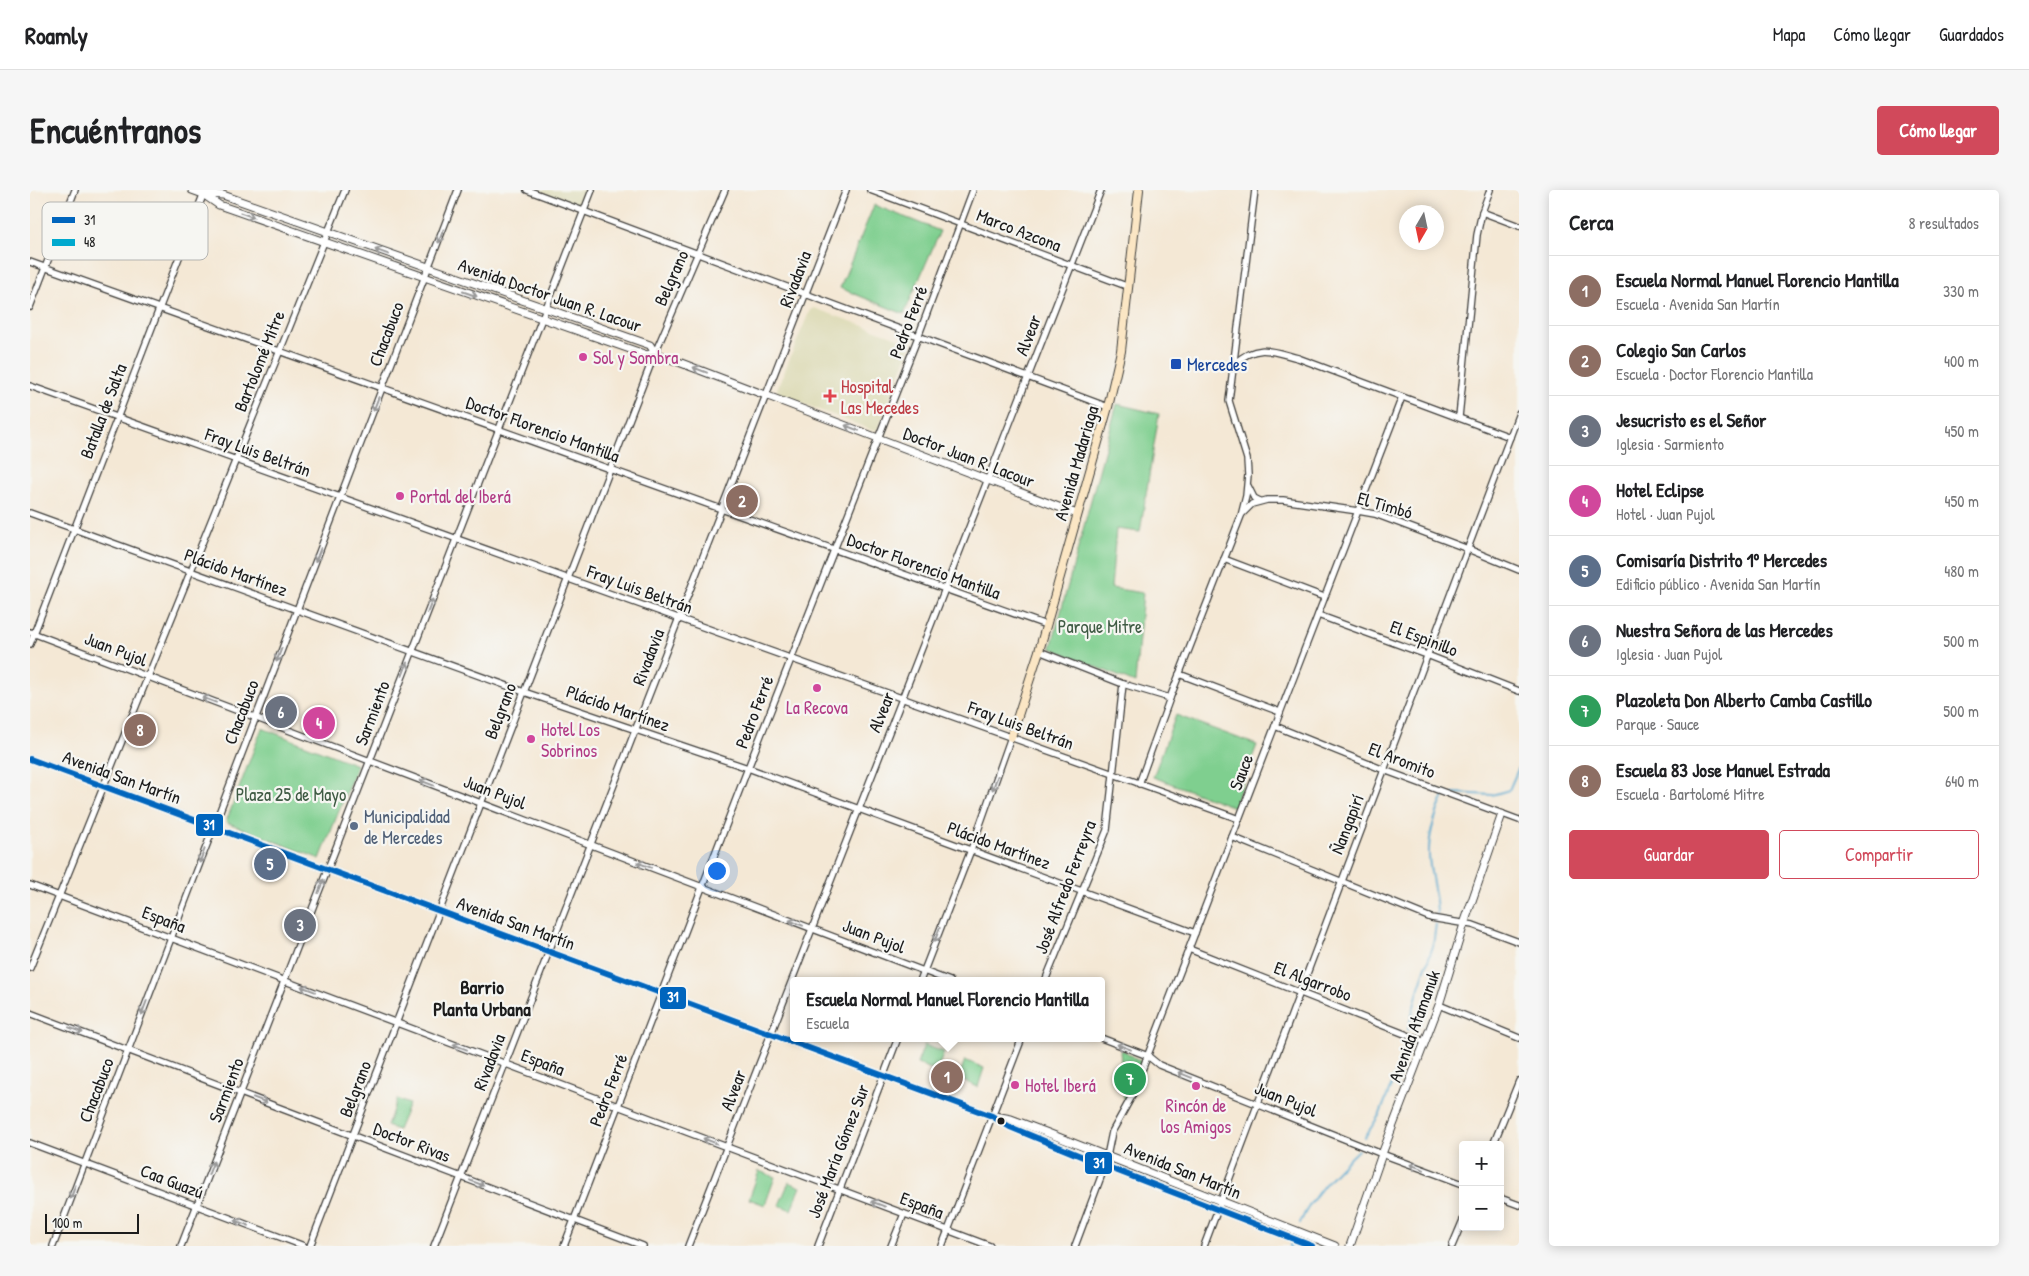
<!DOCTYPE html>
<html lang="es">
<meta charset="utf-8">
<style>
:root{--surface:#fff;--page:#f6f6f6;--text:#202124;--muted:#757577;--line:#e0e0e0;--accent:#d1495b}
body{margin:0;font-family:"Patrick Hand",sans-serif;background:var(--page);color:var(--text)}
.controls{position:absolute;right:15px;bottom:15px;display:grid;overflow:hidden;border-radius:5px;box-shadow:0 2px 12px #0003}
.controls button{width:45px;height:45px;display:grid;place-items:center;padding:0;border:0;border-bottom:1px solid var(--line);background:var(--surface);color:var(--text);font:25px sans-serif}
.compass{position:absolute;left:1369px;top:15px;width:45px;height:45px;border-radius:50%;background:var(--surface);box-shadow:0 2px 12px #0003;rotate:189deg}
.scale{position:absolute;left:15px;bottom:12px;width:94px;box-sizing:border-box;padding-left:5px;border:2px solid #1c1c1c;border-top:0;font-size:14px;line-height:18px;white-space:nowrap;color:#1c1c1c;-webkit-text-stroke:4px #f6f6f2;paint-order:stroke}
.you{position:absolute;left:686px;top:680px;width:18px;height:18px;margin:-12px;border:4px solid #fff;border-radius:50%;background:#1a73e8;box-shadow:0 0 0 8px #1a73e833}
.badge{display:grid;place-items:center;width:32px;height:32px;border-radius:50%;background:var(--accent);color:#fff;font-size:16px;font-weight:700}
.pin{position:absolute;translate:-50% -50%;border:2px solid #fff;box-shadow:0 1px 5px #0006}
.popup{position:absolute;left:760px;top:787px;width:315px;height:65px;box-sizing:border-box;display:grid;place-content:center;border-radius:5px;background:var(--surface);filter:drop-shadow(0 1px 4px #0005);font-size:16px;white-space:nowrap;color:var(--muted)}
.popup b{font-size:19px;color:var(--text)}
.popup::after{content:'';position:absolute;left:50%;top:100%;margin-left:-10px;border:10px solid transparent;border-top-color:var(--surface)}
.list{margin:0;padding:0;list-style:none}
h2{display:flex;justify-content:space-between;align-items:center;height:65px;margin:0;padding:0 20px;font-size:21px}
h2 small{font-size:16px;font-weight:400;color:var(--muted)}
.list li{display:grid;grid-template-columns:32px 1fr auto;gap:15px;align-items:center;box-sizing:border-box;height:70px;padding:0 20px;border-top:1px solid var(--line)}
.list b{display:block;font-size:19px;white-space:nowrap}
.list p{margin:0;font-size:16px;white-space:nowrap;color:var(--muted)}
.list em{font-size:16px;font-style:normal;color:var(--muted)}
.actions{display:flex;gap:10px;padding:15px 20px}
.actions a{flex:1;padding:11px 0;border:1px solid var(--accent);border-radius:5px;text-align:center;font-size:18px;color:var(--accent)}
.actions .main{background:var(--accent);color:#fff}
.map{position:relative;flex:none;width:1489px;height:1056px;overflow:hidden;border-radius:5px}
header{display:flex;align-items:center;gap:30px;box-sizing:border-box;height:70px;padding:0 25px;background:var(--surface);border-bottom:1px solid var(--line)}
header strong{font-size:24px}
nav{display:flex;gap:28px;margin-inline-start:auto;font-size:18px}
.intro{display:flex;align-items:center;justify-content:space-between;box-sizing:border-box;height:120px;padding:0 30px}
h1{margin:0;font-size:35px}
.button{padding:12px 22px;border-radius:5px;background:var(--accent);color:#fff;font-size:18px;font-weight:700}
main{display:flex;gap:30px;padding:0 30px}
aside{flex:1;background:var(--surface);border-radius:5px;box-shadow:0 2px 12px #0003}
.map>svg:first-child{display:block}
</style>
<header>
<strong>Roamly</strong>
<nav><a>Mapa</a><a>Cómo llegar</a><a>Guardados</a></nav>
</header>
<div class="intro"><h1>Encuéntranos</h1><a class="button">Cómo llegar</a></div>
<main>
<div class="map">
<svg width="1489" height="1056" viewBox="0 0 1489 1056">
<rect width="100%" height="100%" fill="#f6f6f2"/>
<filter id="ink" filterUnits="userSpaceOnUse"><feTurbulence type="fractalNoise" baseFrequency=".02" numOctaves="2"/><feDisplacementMap in="SourceGraphic" scale="10" xChannelSelector="R" yChannelSelector="G"/><feConvolveMatrix kernelMatrix="1 2 1 2 8 2 1 2 1" color-interpolation-filters="sRGB"/></filter>
<filter id="wash" filterUnits="userSpaceOnUse"><feTurbulence type="fractalNoise" baseFrequency=".0096" numOctaves="4" result="noise"/><feDisplacementMap in="SourceGraphic" scale="20" xChannelSelector="R" yChannelSelector="G"/><feGaussianBlur stdDeviation="1.12" result="paint"/><feColorMatrix in="noise" values="0 0 0 0 0 0 0 0 0 0 0 0 0 0 0 0 0 1.4 0 .05"/><feComposite in="paint" operator="in"/></filter>
<g filter="url(#wash)">
<rect width="100%" height="100%" fill="#f4e8d5"/>
<g fill="#dfddbb">
<path d="M505,0H558L554,12L548,15Z"/>
<path d="M784,118L876,151L881,155L848,239L842,240L748,204L747,199L780,120Z"/>
</g>
<g fill="#7fcf8f" stroke="#4e7656">
<path d="M844,15L910,41L874,124L810,98Z"/>
<path d="M1087,214L1129,224L1110,342L1086,339L1081,398L1113,403L1105,493L1021,458Z"/>
<path d="M1146,525L1227,555L1204,617L1123,587Z"/>
<path d="M232,538L327,575L290,669L196,632Z"/>
<path d="M894,855L914,862L907,881L887,874Z"/>
<path d="M1093,860L1113,873L1101,906L1094,911L1090,861Z"/>
<path d="M935,870L954,878L948,897L928,889Z"/>
<path d="M367,909L379,914L368,940L357,936Z"/>
<path d="M729,981L745,987L735,1015L719,1009Z"/>
<path d="M759,992L771,997L761,1020L749,1015Z"/>
</g>
<g fill="none" stroke-linecap="round" stroke-linejoin="round">
<g stroke="#51a6cd" stroke-width="2">
<path d="M1423,603L1462,605L1479,600L1489,577"/>
<path d="M1407,724C1407,704 1400,686 1399,666C1398,647 1406,623 1414,606"/>
<path d="M1378,840L1389,797L1403,756L1406,734"/>
<path d="M1335,947L1350,924L1372,868L1376,847"/>
<path d="M1270,1033C1282,1005 1306,981 1328,960"/>
<path d="M1260,1056L1262,1052"/>
</g>
</g>
</g>
<g filter="url(#ink)">
<g fill="none" stroke-linecap="round" stroke-linejoin="round">
<defs>
<g id="minor">
<path d="M497,0L1078,217"/>
<path d="M840,0L1099,97"/>
<path d="M1452,22L1489,36"/>
<path d="M0,72L1016,435"/>
<path d="M0,117L45,0"/>
<path d="M1205,173C1228,153 1241,161 1268,168L1480,247"/>
<path d="M0,196L1209,629"/>
<path d="M1429,227L1447,45L1452,22L1460,0"/>
<path d="M1218,296L1224,308L1230,311"/>
<path d="M0,323L494,502L718,578L1165,743"/>
<path d="M1212,324L1222,314L1237,310H1253L1328,321L1345,324L1438,359L1489,380"/>
<path d="M1194,369L1294,407"/>
<path d="M1288,425L1397,465L1489,501"/>
<path d="M0,442L920,791"/>
<path d="M0,454L175,0"/>
<path d="M1009,461L1093,494L1140,508"/>
<path d="M1149,484L1250,522"/>
<path d="M1245,536L1354,580L1489,630"/>
<path d="M1109,594L1140,508L1211,326L1216,306L1218,285L1217,269L1199,211L1225,0"/>
<path d="M1202,647L1401,728L1443,735L1489,752"/>
<path d="M0,695L960,1056"/>
<path d="M1159,759L1395,852"/>
<path d="M0,778L315,0"/>
<path d="M890,791L941,660L981,547"/>
<path d="M1015,791L1077,640L1093,494"/>
<path d="M1409,815L1489,848"/>
<path d="M0,823L613,1056"/>
<path d="M1071,848L1118,866L1129,875L1352,964L1433,994"/>
<path d="M0,953L274,1056"/>
<path d="M1463,955L1489,891"/>
<path d="M1470,1008L1489,1015"/>
<path d="M23,1056L428,0"/>
<path d="M151,1056L562,0"/>
<path d="M280,1056L625,163L695,0"/>
<path d="M404,1056L816,0"/>
<path d="M534,1056L718,578L888,147L943,0"/>
<path d="M658,1056L1071,0"/>
<path d="M788,1056L868,848"/>
<path d="M861,1056L874,1024"/>
<path d="M912,1056L992,848"/>
<path d="M1045,1056L1075,976L1082,942L1102,906L1372,207"/>
<path d="M1174,1056L1489,223"/>
<path d="M1422,1056L1433,1030"/>
</g>
<g id="tertiary">
<path d="M162,0L173,4L189,15L617,165L625,163"/>
<path d="M175,4L193,5L620,155L625,163"/>
<path d="M625,163L1047,324"/>
<path d="M0,569L962,926L980,937L1075,976L1282,1056"/>
<path d="M965,926L981,929L1018,943L1305,1056"/>
<path d="M1320,1056L1352,964L1409,815L1434,734L1472,624"/>
</g>
<path id="secondary" d="M981,547L1009,461L1078,217L1091,161L1109,0"/>
</defs>
<use href="#minor" stroke="#3c3b38" stroke-width="8"/>
<use href="#tertiary" stroke="#3c3b38" stroke-width="9"/>
<use href="#secondary" stroke="#3c3b38" stroke-width="10"/>
<use href="#minor" stroke="#fff" stroke-width="5.5"/>
<use href="#tertiary" stroke="#fff" stroke-width="7"/>
<use href="#secondary" stroke="#fbe6c4" stroke-width="8"/>
<defs>
<path id="bus-1" d="M0,569L962,926L980,937L1075,976L1282,1056"/>
</defs>
<use href="#bus-1" stroke="#f6f6f2" stroke-width="10"/>
<use href="#bus-1" stroke="#0065bd" stroke-width="6"/>
</g>
<defs><path id="oneway-shaft" d="M-6 0H5M1.5-3L5.5 0L1.5 3" fill="none" stroke-width="1.6" stroke-linecap="round" stroke-linejoin="round" transform="scale(1.25)"/></defs>
<g stroke="#999">
<use href="#oneway-shaft" transform="translate(217 25) rotate(19)"/>
<use href="#oneway-shaft" transform="translate(411 46) rotate(111)"/>
<use href="#oneway-shaft" transform="translate(352 62) rotate(-160)"/>
<use href="#oneway-shaft" transform="translate(440 104) rotate(19)"/>
<use href="#oneway-shaft" transform="translate(670 180) rotate(-159)"/>
<use href="#oneway-shaft" transform="translate(346 214) rotate(111)"/>
<use href="#oneway-shaft" transform="translate(822 238) rotate(-159)"/>
<use href="#oneway-shaft" transform="translate(288 365) rotate(111)"/>
<use href="#oneway-shaft" transform="translate(400 416) rotate(-69)"/>
<use href="#oneway-shaft" transform="translate(249 465) rotate(111)"/>
<use href="#oneway-shaft" transform="translate(375 479) rotate(-69)"/>
<use href="#oneway-shaft" transform="translate(179 510) rotate(-159)"/>
<use href="#oneway-shaft" transform="translate(397 593) rotate(-159)"/>
<use href="#oneway-shaft" transform="translate(965 593) rotate(110)"/>
<use href="#oneway-shaft" transform="translate(172 666) rotate(111)"/>
<use href="#oneway-shaft" transform="translate(614 675) rotate(-159)"/>
<use href="#oneway-shaft" transform="translate(291 696) rotate(-69)"/>
<use href="#oneway-shaft" transform="translate(766 733) rotate(-159)"/>
<use href="#oneway-shaft" transform="translate(907 745) rotate(111)"/>
<use href="#oneway-shaft" transform="translate(278 799) rotate(-159)"/>
<use href="#oneway-shaft" transform="translate(114 818) rotate(111)"/>
<use href="#oneway-shaft" transform="translate(46 840) rotate(21)"/>
<use href="#oneway-shaft" transform="translate(430 857) rotate(-159)"/>
<use href="#oneway-shaft" transform="translate(1094 857) rotate(-159)"/>
<use href="#oneway-shaft" transform="translate(1155 885) rotate(-158)"/>
<use href="#oneway-shaft" transform="translate(230 910) rotate(21)"/>
<use href="#oneway-shaft" transform="translate(680 951) rotate(-159)"/>
<use href="#oneway-shaft" transform="translate(1387 977) rotate(-160)"/>
<use href="#oneway-shaft" transform="translate(181 978) rotate(-69)"/>
<use href="#oneway-shaft" transform="translate(447 993) rotate(21)"/>
<use href="#oneway-shaft" transform="translate(43 1002) rotate(110)"/>
<use href="#oneway-shaft" transform="translate(848 1014) rotate(-159)"/>
<use href="#oneway-shaft" transform="translate(212 1033) rotate(-159)"/>
</g>
</g>
<g fill="#d1479c" stroke="#f6f6f2" stroke-width="2">
<circle cx="553" cy="167" r="5"/>
<circle cx="370" cy="306" r="5"/>
<circle cx="787" cy="498" r="5"/>
<circle cx="501" cy="549" r="5"/>
<circle cx="985" cy="895" r="5"/>
<circle cx="1166" cy="896" r="5"/>
</g>
<rect fill="#1a4fb4" stroke="#f6f6f2" stroke-width="2" x="1140" y="168" width="12" height="12" rx="2.5"/>
<path fill="#e0444e" stroke="#f6f6f2" stroke-width="2" d="M797.5 198.5h5v5h5v5h-5v5h-5v-5h-5v-5h5z"/>
<circle fill="#5c6f8a" stroke="#f6f6f2" stroke-width="2" cx="324" cy="636" r="5"/>
<circle fill="#1c1c1c" stroke="#f6f6f2" stroke-width="2" cx="971" cy="931" r="4.5"/>
<g text-anchor="middle" dominant-baseline="central" stroke-width="4.5" stroke-linejoin="round" paint-order="stroke">
<g font-size="18" fill="#1c1c1c" stroke="#f6f6f2">
<text transform="translate(989 40) rotate(21)">Marco Azcona</text>
<text transform="translate(641 88) rotate(-66)">Belgrano</text>
<text transform="translate(765 89) rotate(-69)">Rivadavia</text>
<text transform="translate(520 105) rotate(19)">Avenida Doctor Juan R. Lacour</text>
<text transform="translate(878 132) rotate(-69)">Pedro Ferré</text>
<text transform="translate(356 144) rotate(-69)">Chacabuco</text>
<text transform="translate(998 145) rotate(-69)">Alvear</text>
<text transform="translate(229 171) rotate(-68)">Bartolomé Mitre</text>
<text transform="translate(73 221) rotate(-69)">Batalla de Salta</text>
<text transform="translate(513 239) rotate(20)">Doctor Florencio Mantilla</text>
<text transform="translate(228 262) rotate(20)">Fray Luis Beltrán</text>
<text transform="translate(939 267) rotate(21)">Doctor Juan R. Lacour</text>
<text transform="translate(1046 273) rotate(-74)">Avenida Madariaga</text>
<text transform="translate(1355 315) rotate(16)">El Timbó</text>
<text transform="translate(894 376) rotate(20)">Doctor Florencio Mantilla</text>
<text transform="translate(206 382) rotate(20)">Plácido Martínez</text>
<text transform="translate(610 399) rotate(20)">Fray Luis Beltrán</text>
<text transform="translate(1394 448) rotate(21)">El Espinillo</text>
<text transform="translate(86 459) rotate(21)">Juan Pujol</text>
<text transform="translate(618 467) rotate(-69)">Rivadavia</text>
<text transform="translate(588 518) rotate(19)">Plácido Martínez</text>
<text transform="translate(470 521) rotate(-69)">Belgrano</text>
<text transform="translate(211 522) rotate(-69)">Chacabuco</text>
<text transform="translate(724 522) rotate(-69)">Pedro Ferré</text>
<text transform="translate(851 522) rotate(-68)">Alvear</text>
<text transform="translate(342 523) rotate(-69)">Sarmiento</text>
<text transform="translate(991 535) rotate(20)">Fray Luis Beltrán</text>
<text transform="translate(1372 570) rotate(21)">El Aromito</text>
<text transform="translate(1211 582) rotate(-69)">Sauce</text>
<text transform="translate(92 587) rotate(20)">Avenida San Martín</text>
<text transform="translate(465 602) rotate(21)">Juan Pujol</text>
<text transform="translate(1317 634) rotate(-69)">Ñangapirí</text>
<text transform="translate(969 655) rotate(20)">Plácido Martínez</text>
<text transform="translate(1035 697) rotate(-69)">José Alfredo Ferreyra</text>
<text transform="translate(134 729) rotate(21)">España</text>
<text transform="translate(486 733) rotate(20)">Avenida San Martín</text>
<text transform="translate(844 746) rotate(21)">Juan Pujol</text>
<text transform="translate(1283 791) rotate(21)">El Algarrobo</text>
<text transform="translate(1384 836) rotate(-70)">Avenida Atamanuk</text>
<text transform="translate(459 872) rotate(-69)">Rivadavia</text>
<text transform="translate(513 872) rotate(21)">España</text>
<text transform="translate(325 899) rotate(-69)">Belgrano</text>
<text transform="translate(66 900) rotate(-69)">Chacabuco</text>
<text transform="translate(196 900) rotate(-69)">Sarmiento</text>
<text transform="translate(578 900) rotate(-69)">Pedro Ferré</text>
<text transform="translate(703 900) rotate(-69)">Alvear</text>
<text transform="translate(1256 909) rotate(22)">Juan Pujol</text>
<text transform="translate(382 952) rotate(21)">Doctor Rivas</text>
<text transform="translate(808 961) rotate(-69)">José María Gómez Sur</text>
<text transform="translate(1153 980) rotate(22)">Avenida San Martín</text>
<text transform="translate(142 991) rotate(21)">Caa Guazú</text>
<text transform="translate(892 1015) rotate(21)">España</text>
</g>
<g font-size="18" fill="#b23c85" stroke="#f6f6f2" text-anchor="start">
<text x="563" y="167">Sol y Sombra</text>
<text x="380" y="306">Portal del Iberá</text>
<text x="787" y="517" text-anchor="middle">La Recova</text>
<text x="511" y="539">Hotel Los<tspan x="511" dy="21">Sobrinos</tspan></text>
<text x="995" y="895">Hotel Iberá</text>
<text x="1166" y="915" text-anchor="middle">Rincón de<tspan x="1166" dy="21">los Amigos</tspan></text>
</g>
<g font-size="18" fill="#164399" stroke="#f6f6f2" text-anchor="start">
<text x="1157" y="174">Mercedes</text>
</g>
<g font-size="18" fill="#be3a42" stroke="#f6f6f2" text-anchor="start">
<text x="811" y="196">Hospital<tspan x="811" dy="21">Las Mecedes</tspan></text>
</g>
<g font-size="18" fill="#3f5b44" stroke="#f6f6f2">
<text x="1070" y="436">Parque Mitre</text>
<text x="261" y="604">Plaza 25 de Mayo</text>
</g>
<g font-size="18" fill="#4e5e75" stroke="#f6f6f2" text-anchor="start">
<text x="334" y="626">Municipalidad<tspan x="334" dy="21">de Mercedes</tspan></text>
</g>
<g font-size="19" font-weight="bold" fill="#1c1c1c" stroke="#f6f6f2">
<text x="452" y="797">Barrio<tspan x="452" dy="22">Planta Urbana</tspan></text>
</g>
</g>
<rect x="12" y="12" width="166" height="58" rx="8" fill="#f6f6f2" stroke="#b5b5b2" stroke-width="1"/>
<rect x="22" y="27" width="23" height="6" fill="#0065bd"/>
<rect x="22" y="49" width="23" height="7" fill="#00a9ce"/>
<g font-size="14" fill="#1c1c1c">
<text x="54" y="35">31</text>
<text x="54" y="57">48</text>
</g>
<g stroke="#f6f6f2" stroke-width="2">
<rect x="165" y="623" width="29" height="24" rx="5" fill="#0065bd"/>
<rect x="629" y="796" width="28" height="24" rx="5" fill="#0065bd"/>
<rect x="1054" y="961" width="29" height="24" rx="5" fill="#0065bd"/>
</g>
<g font-size="14" text-anchor="middle" font-weight="bold" fill="#fff">
<text x="179" y="640">31</text>
<text x="643" y="812">31</text>
<text x="1069" y="978">31</text>
</g>
</svg>
<div class="controls">
<button>+</button>
<button>−</button>
</div>
<svg class="compass" viewBox="-18 -18 36 36"><path d="M0-13l5 13h-10z" fill="#e53935"/><path d="M0 13l5-13h-10z" fill="#757577"/></svg>
<div class="scale">100 m</div>
<div class="you"></div>
<div class="pin badge" style="left:917px;top:887px;background:#8d6e63">1</div>
<div class="popup"><b>Escuela Normal Manuel Florencio Mantilla</b>Escuela</div>
<div class="pin badge" style="left:712px;top:311px;background:#8d6e63">2</div>
<div class="pin badge" style="left:270px;top:735px;background:#6b7280">3</div>
<div class="pin badge" style="left:289px;top:533px;background:#d1479c">4</div>
<div class="pin badge" style="left:240px;top:674px;background:#5c6f8a">5</div>
<div class="pin badge" style="left:251px;top:522px;background:#6b7280">6</div>
<div class="pin badge" style="left:1100px;top:889px;background:#2e9e5b">7</div>
<div class="pin badge" style="left:110px;top:540px;background:#8d6e63">8</div>
</div>
<aside>
<h2>Cerca<small>8 resultados</small></h2>
<ul class="list">
<li><span class="badge" style="background:#8d6e63">1</span><div><b>Escuela Normal Manuel Florencio Mantilla</b><p>Escuela · Avenida San Martín</p></div><em>330 m</em></li>
<li><span class="badge" style="background:#8d6e63">2</span><div><b>Colegio San Carlos</b><p>Escuela · Doctor Florencio Mantilla</p></div><em>400 m</em></li>
<li><span class="badge" style="background:#6b7280">3</span><div><b>Jesucristo es el Señor</b><p>Iglesia · Sarmiento</p></div><em>450 m</em></li>
<li><span class="badge" style="background:#d1479c">4</span><div><b>Hotel Eclipse</b><p>Hotel · Juan Pujol</p></div><em>450 m</em></li>
<li><span class="badge" style="background:#5c6f8a">5</span><div><b>Comisaría Distrito 1º Mercedes</b><p>Edificio público · Avenida San Martín</p></div><em>480 m</em></li>
<li><span class="badge" style="background:#6b7280">6</span><div><b>Nuestra Señora de las Mercedes</b><p>Iglesia · Juan Pujol</p></div><em>500 m</em></li>
<li><span class="badge" style="background:#2e9e5b">7</span><div><b>Plazoleta Don Alberto Camba Castillo</b><p>Parque · Sauce</p></div><em>500 m</em></li>
<li><span class="badge" style="background:#8d6e63">8</span><div><b>Escuela 83 Jose Manuel Estrada</b><p>Escuela · Bartolomé Mitre</p></div><em>640 m</em></li>
</ul>
<div class="actions"><a class="main">Guardar</a><a>Compartir</a></div>
</aside>
</main>
